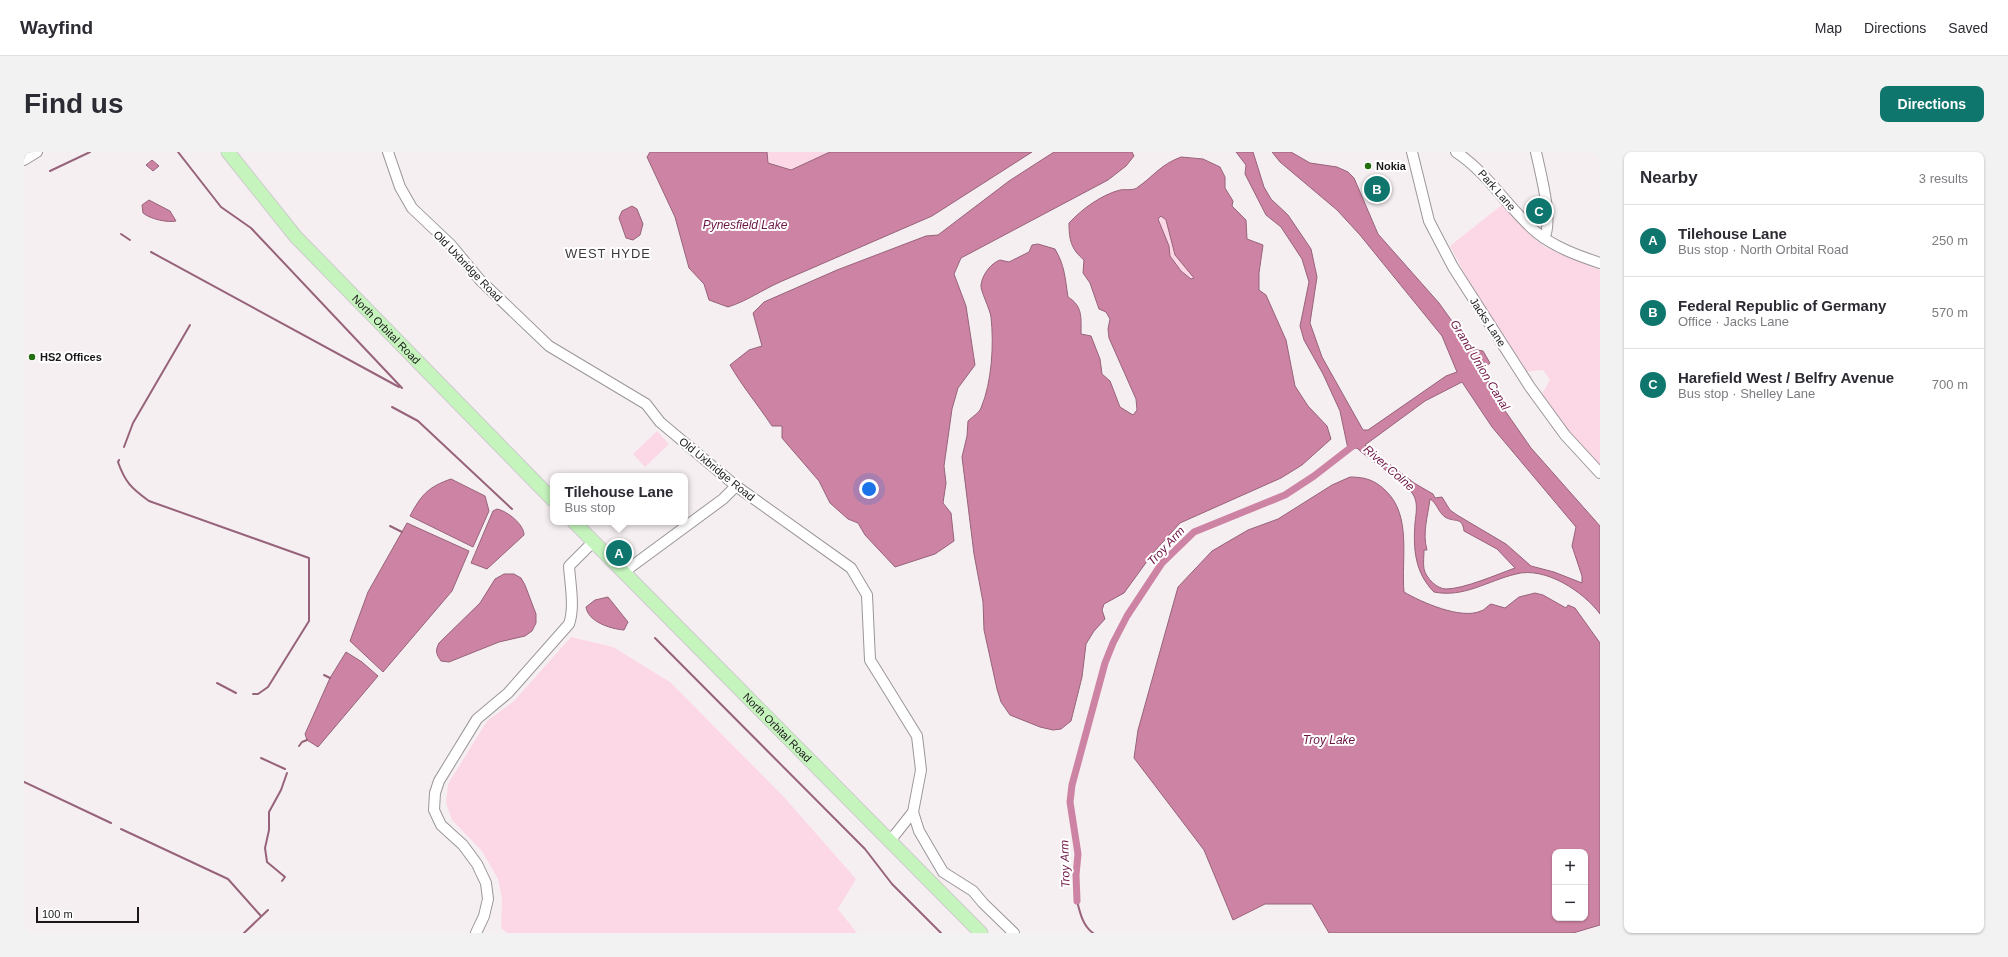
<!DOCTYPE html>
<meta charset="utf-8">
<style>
:root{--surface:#fff;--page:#f2f2f3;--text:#2b2b33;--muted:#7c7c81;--line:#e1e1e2;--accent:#0f766e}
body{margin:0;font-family:Helvetica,sans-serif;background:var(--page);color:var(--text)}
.controls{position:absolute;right:12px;bottom:12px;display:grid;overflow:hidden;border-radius:8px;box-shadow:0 1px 3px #0004}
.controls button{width:36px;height:36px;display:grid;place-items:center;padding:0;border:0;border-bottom:1px solid var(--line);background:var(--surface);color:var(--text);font:20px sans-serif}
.scale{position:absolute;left:12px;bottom:10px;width:103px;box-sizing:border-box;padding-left:4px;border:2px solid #1a1819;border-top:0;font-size:11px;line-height:14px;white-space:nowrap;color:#1a1819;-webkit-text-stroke:3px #fff;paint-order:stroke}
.you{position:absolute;left:845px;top:337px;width:14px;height:14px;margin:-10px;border:3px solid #fff;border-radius:50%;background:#1a73e8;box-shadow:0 0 0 6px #1a73e833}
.badge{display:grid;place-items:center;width:26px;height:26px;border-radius:50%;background:var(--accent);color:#fff;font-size:13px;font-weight:700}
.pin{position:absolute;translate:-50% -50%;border:2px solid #fff;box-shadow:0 1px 4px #0006}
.popup{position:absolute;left:526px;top:321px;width:138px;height:52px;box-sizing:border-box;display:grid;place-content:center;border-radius:8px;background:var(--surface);filter:drop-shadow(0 1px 3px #0005);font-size:13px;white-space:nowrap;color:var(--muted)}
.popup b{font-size:15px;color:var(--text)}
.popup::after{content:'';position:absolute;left:50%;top:100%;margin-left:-8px;border:8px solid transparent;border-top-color:var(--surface)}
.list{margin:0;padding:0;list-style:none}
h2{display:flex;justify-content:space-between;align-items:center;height:52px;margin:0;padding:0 16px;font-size:17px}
h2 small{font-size:13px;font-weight:400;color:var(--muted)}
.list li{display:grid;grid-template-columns:26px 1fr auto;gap:12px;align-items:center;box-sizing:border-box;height:72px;padding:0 16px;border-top:1px solid var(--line)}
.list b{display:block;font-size:15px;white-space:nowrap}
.list p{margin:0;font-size:13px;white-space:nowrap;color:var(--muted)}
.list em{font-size:13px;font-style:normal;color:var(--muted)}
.map{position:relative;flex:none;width:1576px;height:781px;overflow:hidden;border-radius:8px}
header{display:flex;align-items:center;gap:24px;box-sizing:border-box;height:56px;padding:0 20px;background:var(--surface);border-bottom:1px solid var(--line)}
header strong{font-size:19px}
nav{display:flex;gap:22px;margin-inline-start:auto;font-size:14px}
.intro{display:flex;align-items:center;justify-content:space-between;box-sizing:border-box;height:96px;padding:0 24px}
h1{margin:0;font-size:28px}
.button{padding:10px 18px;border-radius:8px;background:var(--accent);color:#fff;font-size:14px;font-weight:700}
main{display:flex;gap:24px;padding:0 24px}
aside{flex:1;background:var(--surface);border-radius:8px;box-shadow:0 1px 3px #0004}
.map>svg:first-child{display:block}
</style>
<header>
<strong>Wayfind</strong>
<nav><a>Map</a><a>Directions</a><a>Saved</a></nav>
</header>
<div class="intro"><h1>Find us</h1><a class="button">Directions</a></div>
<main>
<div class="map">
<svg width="1576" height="781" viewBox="0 0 1576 781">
<rect width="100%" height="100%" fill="#f6eff2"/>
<g fill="#fcd8e6">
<path d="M743,0H806L767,18L744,11Z"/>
<path d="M1517,46L1520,59C1512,58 1507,58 1502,65L1494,57L1500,59L1510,57Z"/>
<path d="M1479,52L1506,83L1521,95L1576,118V317L1537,273L1517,244L1526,228L1519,218L1500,220L1448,136L1426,94Z"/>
<path d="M1137,64L1142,67L1151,103L1170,126L1167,127L1157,119L1146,104L1145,94L1134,67Z"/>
<circle cx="1514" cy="70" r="4.5"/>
<path d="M633,279L645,292L621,315L609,302Z"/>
<path d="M547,485L589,495L646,530L760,645L832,727L814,757L833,781H483L477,776L478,747L474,727L458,699L428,668L422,651L424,632L463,569L490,549Z"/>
</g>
<g fill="#cd83a3" stroke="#97637a" fill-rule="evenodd">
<path d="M626,0H743L744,11L767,18L806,0H1008L908,64L756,130C738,138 723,149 704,155L685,148L680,132L665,116L651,65L623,5Z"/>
<path d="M1030,0H1108L1110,4L1102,14L1084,28L937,106L930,122L942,154L951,213L934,236L928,257L920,314L922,331L919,351L927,361L930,389L911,402L871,415L841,383L834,371L824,367L806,351L795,329L758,286V274H748C734,253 718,234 706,213L725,198L738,194L729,161L740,150L813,118L902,84L914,83L985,29Z"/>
<path d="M1212,0H1229L1240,35L1247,47L1264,63L1287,97L1293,125L1286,171L1298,205L1339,278H1344L1422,224L1433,220L1418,184L1336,83L1313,58L1256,10L1248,0H1267L1286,11L1313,15L1324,20L1330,26L1354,82L1415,151L1448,197L1459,199L1466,211L1459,217V220L1477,253L1507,296L1576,374V462C1560,440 1521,414 1492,422C1463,429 1440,446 1410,440C1391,421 1389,397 1391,371C1392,362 1394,352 1390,344C1382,329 1347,310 1333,296L1324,297L1316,259L1299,222L1280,188L1276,174L1285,130L1278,107L1257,75L1242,63L1221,22L1222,13ZM1438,230L1468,275L1552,375L1548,394L1558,424V431L1530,420L1507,414L1482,392L1433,363L1426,358L1418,345L1411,346L1409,342L1390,331L1341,293L1401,249ZM1406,347C1413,351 1414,360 1421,365C1431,371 1438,364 1440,379L1473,397L1491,416C1474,422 1440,437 1422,437C1413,437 1402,426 1400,417C1399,411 1400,404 1400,398H1403C1398,381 1404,364 1406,347Z"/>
<path d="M1157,5L1179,7L1196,15L1201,25V36L1209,49L1208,54L1222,68L1223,87L1239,93L1235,121V138L1242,143L1262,188L1271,234L1284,254L1303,274L1307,287L1278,313L1257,326L1156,371L1129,401L1100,441L1080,452L1078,458L1081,467L1070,479L1062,492L1058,525L1047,569L1037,577L1029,578L1016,575L986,563L977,550L973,537L960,478L959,450L950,402L938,305L943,284L944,269C948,265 955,261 957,256C968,230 970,192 967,165C966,157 956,138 957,133C958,123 967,111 976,108L985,110L1005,100L1008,93L1014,92L1031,97C1041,114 1041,126 1044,145C1059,154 1057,166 1057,182L1067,184L1076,207L1078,222L1086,229L1096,255L1109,263L1113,258L1112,247L1085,186L1084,177L1086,167L1082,160L1075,157L1066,131L1059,121L1060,108C1047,97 1045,88 1045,71C1058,57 1077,43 1096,38C1102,37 1110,39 1114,35C1131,23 1136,13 1157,5ZM1137,64L1142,68L1151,103L1170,126L1167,127L1157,119L1146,104L1145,94L1134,67Z"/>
<path d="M128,8L135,14L129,19L122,13Z"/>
<path d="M125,48L146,59L152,69C144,71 126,67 119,61L118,53Z"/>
<path d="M608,54L613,57L619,72L616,83L609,88L602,86L595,66L598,59Z"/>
<path d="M1326,325C1341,325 1351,328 1362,339C1388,364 1377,407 1380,440C1397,450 1437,468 1457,459C1461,458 1463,454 1467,452L1481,456L1495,445L1511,441L1519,443L1542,456L1544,453L1551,456L1576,491V773L1549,781H1305L1288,752H1241L1209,768L1180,698L1110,606L1114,578L1154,435L1188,399L1224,378L1254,367L1308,333ZM1531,700H1561V766H1531Z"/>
<path d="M427,327L461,344L465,359L449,395L386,364C397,343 404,335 427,327Z"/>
<path d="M473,357C483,359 500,372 500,383L463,417L447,411L469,359Z"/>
<path d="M383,371L445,399L428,439L359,520L326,489L344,440Z"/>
<path d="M480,422H490L497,426L501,433L512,462V471L508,479L501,484L475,490L425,510L417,509C412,502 411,499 415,491L456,451L471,427Z"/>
<path d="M584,445L604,470L600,478C587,477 564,470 562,455L571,448Z"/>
<path d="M322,500L338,510L354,524L294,595L283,588L281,582L306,526Z"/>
</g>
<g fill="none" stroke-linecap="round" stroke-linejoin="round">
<g stroke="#97637a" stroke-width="2">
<path d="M154,0L197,55L227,76L378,236"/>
<path d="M26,19L66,0"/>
<path d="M97,82L106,88"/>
<path d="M127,100L375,235"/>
<path d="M368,255L394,269L488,357"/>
<path d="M100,295L109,271L166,173"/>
<path d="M95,308L94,310C101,330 107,336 125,349L285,406V469L244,535L234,542H229"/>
<path d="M366,374L378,380"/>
<path d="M631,486L841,697L868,732L917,781"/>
<path d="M300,523L306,526"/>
<path d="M193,531L212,541"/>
<path d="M275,594L278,590L283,588"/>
<path d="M237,606L261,617"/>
<path d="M0,630L87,671"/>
<path d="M97,677L204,727L237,764"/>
<path d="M258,729L261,725L243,710L241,696L245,678V660L257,638L263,621"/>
<path d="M1053,749C1056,761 1059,774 1069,781"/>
<path d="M220,781L244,758"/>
</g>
<path stroke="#cd83a3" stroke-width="7" d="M1053,749L1052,723L1054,702L1046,650L1048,633L1081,511L1089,491L1103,464L1138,411L1170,380L1261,343L1290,324L1330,293"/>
<defs>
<g id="minor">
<path d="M364,0L376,35L388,56L427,93L456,128L525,194L622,252L636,270L712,334L827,416L843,443L846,508L893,584L897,618L889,660L866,689"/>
<path d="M1388,0L1405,69L1429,115L1506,235L1541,283L1576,321"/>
<path d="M1432,0C1464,21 1483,55 1512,80C1530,95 1555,104 1576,111"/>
<path d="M1512,0C1516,19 1530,70 1520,86"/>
<path d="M0,8L13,0"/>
<path d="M600,420L699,347L712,334"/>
<path d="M889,660L895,679L919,720L949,739L959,751L990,781"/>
<path d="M452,781L460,764L464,747L462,731L453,712L439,693L417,673L410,658L411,641L415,629L453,567L484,541L545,472C551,455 546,431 545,414L569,390"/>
</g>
<g id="major">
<path id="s1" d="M204,0L272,85L529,348"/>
<path id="s2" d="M550,370L957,781"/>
</g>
</defs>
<use href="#minor" stroke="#9b9698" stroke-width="12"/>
<use href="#major" stroke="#cdcccc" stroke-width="15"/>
<use href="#minor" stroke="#fff" stroke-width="10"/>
<use href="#major" stroke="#c5f4bd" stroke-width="13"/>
</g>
<g fill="#236f12" stroke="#fff" stroke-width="1.5">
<circle cx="1344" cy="14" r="4"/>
<circle cx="8" cy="205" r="4"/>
</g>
<g text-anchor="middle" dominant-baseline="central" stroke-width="4" stroke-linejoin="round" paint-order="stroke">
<g font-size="11" font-weight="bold" fill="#1a1819" stroke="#fff" text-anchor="start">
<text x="1352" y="14">Nokia</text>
<text x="16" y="205">HS2 Offices</text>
</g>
<g font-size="11" fill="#1a1819" stroke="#fff">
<text transform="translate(1473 38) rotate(49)">Park Lane</text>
<text transform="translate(444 114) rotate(46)">Old Uxbridge Road</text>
<text transform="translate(1464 170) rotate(57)">Jacks Lane</text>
<text stroke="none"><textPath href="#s1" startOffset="238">North Orbital Road</textPath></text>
<text transform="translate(693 317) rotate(39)">Old Uxbridge Road</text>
<text stroke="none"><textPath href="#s2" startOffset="289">North Orbital Road</textPath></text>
</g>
<g font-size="12" font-style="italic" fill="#6d1645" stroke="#fff">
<text x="721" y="73">Pynesfield Lake</text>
<text transform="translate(1456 213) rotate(59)">Grand Union Canal</text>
<text transform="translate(1365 316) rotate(41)">River Colne</text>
<text transform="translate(1142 394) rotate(-47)">Troy Arm</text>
<text x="1305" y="588">Troy Lake</text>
<text transform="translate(1041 712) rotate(-92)">Troy Arm</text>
</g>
<g font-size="13" letter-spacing="1" fill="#3e3a3b" stroke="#fff">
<text x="584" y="101">WEST HYDE</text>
</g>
</g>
</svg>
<div class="controls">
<button>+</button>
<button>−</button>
</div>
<div class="scale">100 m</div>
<div class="you"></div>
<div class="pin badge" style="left:595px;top:401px">A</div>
<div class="popup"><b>Tilehouse Lane</b>Bus stop</div>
<div class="pin badge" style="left:1353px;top:37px">B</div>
<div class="pin badge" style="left:1515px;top:59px">C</div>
</div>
<aside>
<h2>Nearby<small>3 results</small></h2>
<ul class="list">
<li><span class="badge">A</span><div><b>Tilehouse Lane</b><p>Bus stop · North Orbital Road</p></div><em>250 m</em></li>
<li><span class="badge">B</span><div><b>Federal Republic of Germany</b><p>Office · Jacks Lane</p></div><em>570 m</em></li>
<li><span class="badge">C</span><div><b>Harefield West / Belfry Avenue</b><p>Bus stop · Shelley Lane</p></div><em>700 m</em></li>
</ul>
</aside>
</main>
